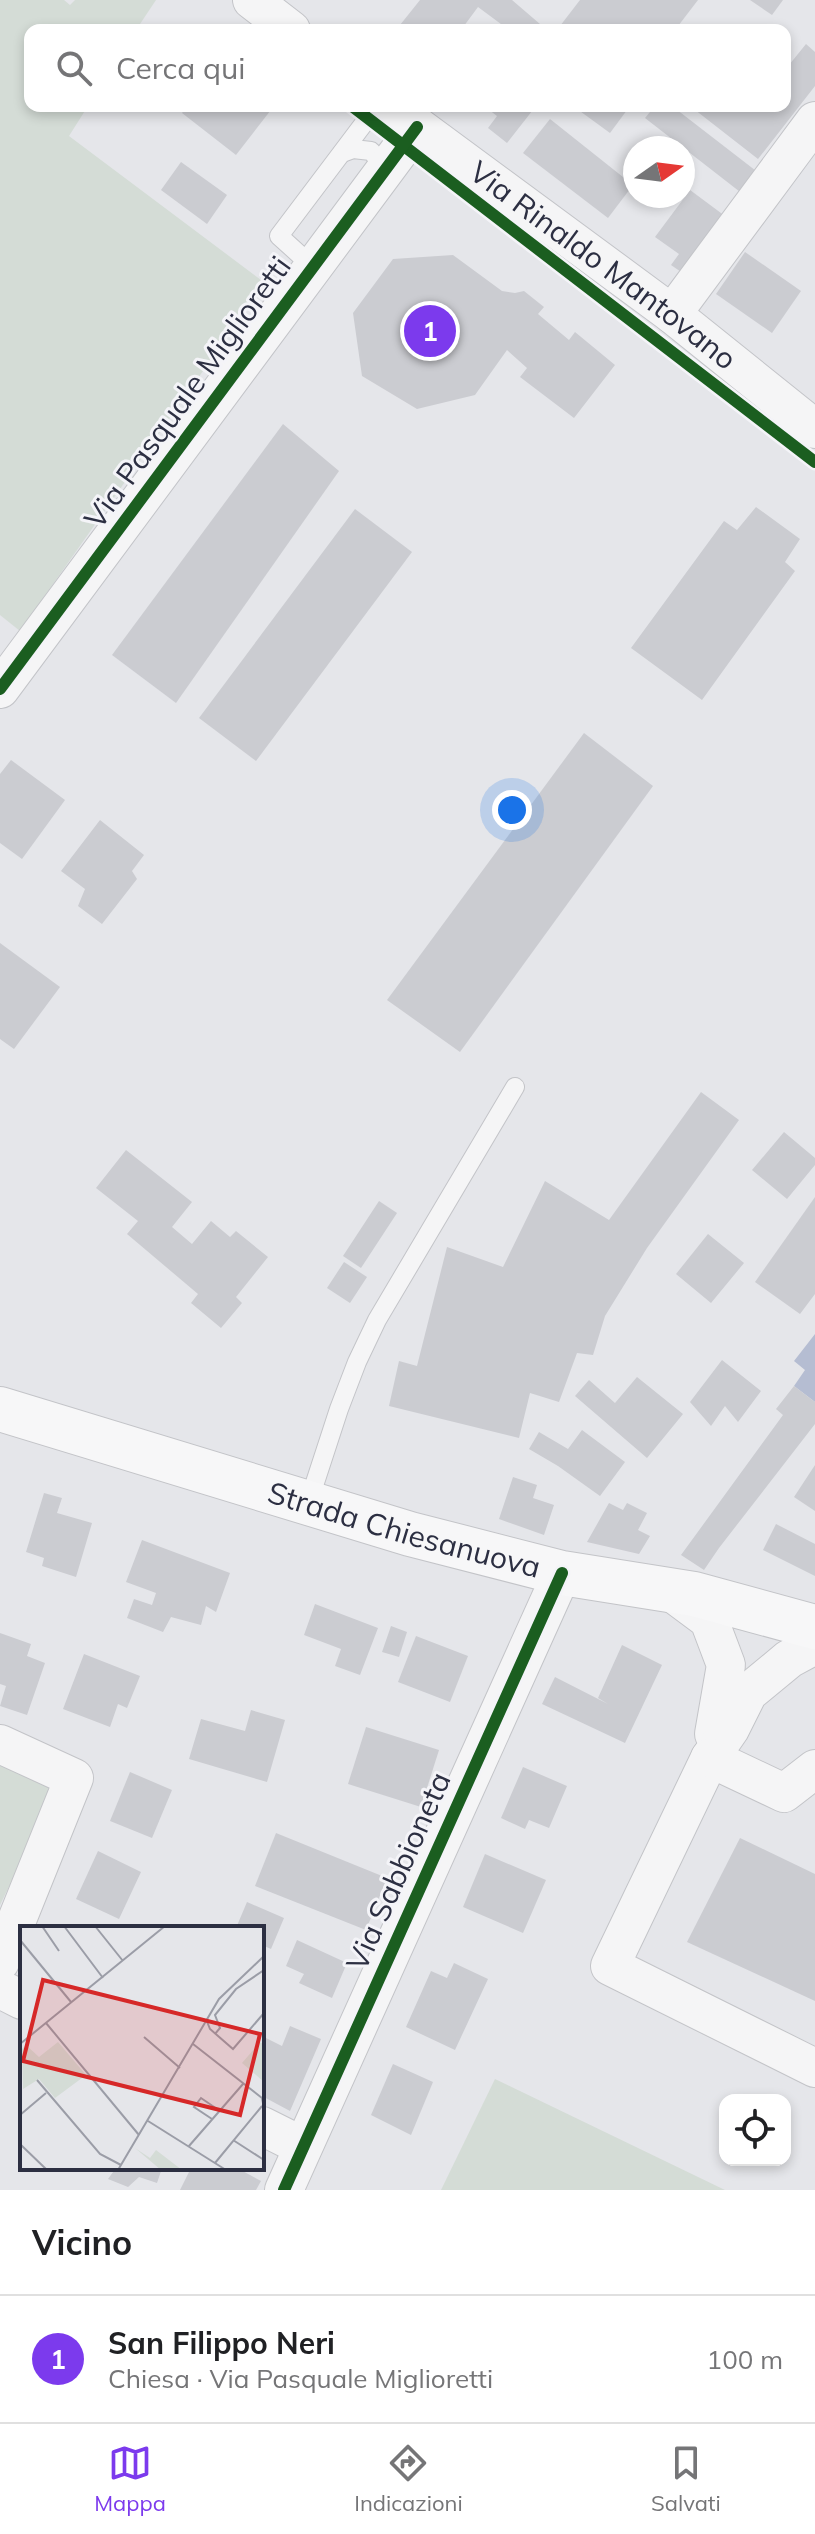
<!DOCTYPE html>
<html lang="it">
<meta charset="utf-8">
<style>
:root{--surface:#fff;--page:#f6f6f6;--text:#202124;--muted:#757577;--line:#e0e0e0;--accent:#7c3aed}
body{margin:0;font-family:Mulish,sans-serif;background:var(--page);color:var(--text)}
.controls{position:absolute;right:24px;bottom:24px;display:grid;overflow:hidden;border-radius:16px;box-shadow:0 4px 12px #0003}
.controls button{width:72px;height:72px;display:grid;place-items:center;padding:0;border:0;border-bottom:2px solid var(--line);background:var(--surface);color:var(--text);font:40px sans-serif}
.compass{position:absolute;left:623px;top:136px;width:72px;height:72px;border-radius:50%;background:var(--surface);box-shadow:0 4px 12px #0003;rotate:76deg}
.you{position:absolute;left:512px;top:810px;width:28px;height:28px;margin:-20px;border:6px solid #fff;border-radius:50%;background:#1a73e8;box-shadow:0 0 0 12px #1a73e833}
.badge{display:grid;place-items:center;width:52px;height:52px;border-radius:50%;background:var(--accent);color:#fff;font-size:26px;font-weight:700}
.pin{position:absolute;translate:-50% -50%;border:4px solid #fff;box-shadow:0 2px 8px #0006}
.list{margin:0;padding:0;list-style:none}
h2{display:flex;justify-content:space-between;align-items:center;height:104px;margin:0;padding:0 32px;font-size:34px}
h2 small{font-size:26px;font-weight:400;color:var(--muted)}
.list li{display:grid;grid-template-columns:52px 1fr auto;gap:24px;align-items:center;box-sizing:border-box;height:128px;padding:0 32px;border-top:2px solid var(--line)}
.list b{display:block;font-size:30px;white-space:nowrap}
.list p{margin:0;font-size:26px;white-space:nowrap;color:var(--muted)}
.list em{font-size:26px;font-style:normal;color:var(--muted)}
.icon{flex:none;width:44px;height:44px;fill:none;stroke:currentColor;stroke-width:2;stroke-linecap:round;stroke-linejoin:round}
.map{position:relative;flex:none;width:815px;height:2190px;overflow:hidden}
.search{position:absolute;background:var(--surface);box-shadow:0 4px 12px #0003;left:24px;right:24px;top:24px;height:88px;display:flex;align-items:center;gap:20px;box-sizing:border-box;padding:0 28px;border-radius:16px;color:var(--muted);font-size:30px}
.sheet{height:232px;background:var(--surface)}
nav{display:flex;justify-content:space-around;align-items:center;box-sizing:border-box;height:112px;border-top:2px solid var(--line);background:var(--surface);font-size:22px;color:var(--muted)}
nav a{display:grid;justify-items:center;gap:4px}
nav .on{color:var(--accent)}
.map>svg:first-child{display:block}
</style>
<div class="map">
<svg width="815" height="2190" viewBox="0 0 815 2190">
<rect width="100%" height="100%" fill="#e5e6ea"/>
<g fill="#d4dcd6">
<path d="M0,0H64L70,5L75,0H156L136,30H30V106H88L69,136L265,283L20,631L0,615Z"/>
<path d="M0,1758L53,1785L45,1813L0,1905Z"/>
<path d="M495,2079L725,2190H441Z"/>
</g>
<path fill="#b5bdd2" d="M815,1334V1402L794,1386L805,1370L794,1361Z"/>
<g fill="#cbccd1">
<path d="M420,0H512L547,30H509L478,7L461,30H396Z"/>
<path d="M580,0H698L675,30H565L560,26Z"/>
<path d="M750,0H783L772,15Z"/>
<path d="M806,44L815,52V86L758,159L690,106H785V70Z"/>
<path d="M187,106H274L236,155L182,113Z"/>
<path d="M484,106H536L507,143L488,128L497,116Z"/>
<path d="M573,106H630L610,133Z"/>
<path d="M655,106H672L760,174L744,195L645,118Z"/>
<path d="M550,119L633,185L608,218L523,153Z"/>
<path d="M181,162L227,195L207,224L161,190Z"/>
<path d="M690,190L729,219L687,276L671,265L679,254L655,237Z"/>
<path d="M745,252L801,291L772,333L716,294Z"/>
<path d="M453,255L502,291L515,293L524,291L544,307L538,314L569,340L575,332L615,365L574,418L520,377L527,368L507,350L475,395L417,409L362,376L353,313L393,259Z"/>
<path d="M283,424L339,471L176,703L112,655Z"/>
<path d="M756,507L800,539L785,562L795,571L702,700L631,648L724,521L737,530Z"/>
<path d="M355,509L412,552L256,761L199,718Z"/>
<path d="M584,733L653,786L460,1052L387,1000Z"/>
<path d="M11,760L65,800L22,859L0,843V774Z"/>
<path d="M100,820L144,855L132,871L137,879L102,924L78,906L85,889L61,871Z"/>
<path d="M0,943L60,987L14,1049L0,1039Z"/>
<path d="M701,1092L739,1120L647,1248L605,1316L593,1355L577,1353L559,1402L530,1393L519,1438L389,1406L399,1361L417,1366L447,1247L503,1267L545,1181L609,1220Z"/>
<path d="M784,1132L815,1158V1165L787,1199L752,1170Z"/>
<path d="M126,1150L192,1202L172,1227L192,1244L211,1221L230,1237L236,1231L268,1257L236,1297L242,1303L221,1328L191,1303L198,1294L127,1234L138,1221L96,1188Z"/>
<path d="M815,1197V1294L800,1314L755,1282Z"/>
<path d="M379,1201L397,1213L361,1268L343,1256Z"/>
<path d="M708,1234L744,1263L711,1303L676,1274Z"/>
<path d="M344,1262L367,1277L350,1303L327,1288Z"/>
<path d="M722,1360L761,1391L738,1422L725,1406L711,1426L690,1402Z"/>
<path d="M637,1377L683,1414L647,1458L575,1396L589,1380L615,1403Z"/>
<path d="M794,1386L815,1402V1424L719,1548L704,1570L681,1555L783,1415L776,1409Z"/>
<path d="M582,1430L625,1462L600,1496L558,1466L529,1449L539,1432L568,1449Z"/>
<path d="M815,1465V1511L794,1497Z"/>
<path d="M513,1477L537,1485L533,1498L554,1505L544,1535L499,1519Z"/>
<path d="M44,1493L62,1498L57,1513L92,1523L76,1577L42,1566L44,1558L26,1552Z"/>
<path d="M609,1503L623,1510L627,1503L647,1513L638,1530L650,1536L639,1554L587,1542Z"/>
<path d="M776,1524L815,1544V1576L763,1550Z"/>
<path d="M142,1540L230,1573L216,1612L206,1606L201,1625L171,1617L163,1632L127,1618L134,1599L152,1605L156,1593L126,1582Z"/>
<path d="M315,1604L378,1628L360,1675L335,1666L341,1649L304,1635Z"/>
<path d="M391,1626L407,1632L399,1657L382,1652Z"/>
<path d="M0,1633L31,1644L27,1656L45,1663L27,1715L0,1706L6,1686L0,1684Z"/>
<path d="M416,1636L468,1656L450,1702L398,1682Z"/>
<path d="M622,1645L662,1665L625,1743L542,1704L555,1677L608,1704L598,1698Z"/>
<path d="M84,1654L140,1676L127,1708L118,1704L110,1727L63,1709Z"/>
<path d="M251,1710L285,1720L267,1782L189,1759L201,1719L245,1731Z"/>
<path d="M366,1727L439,1750L421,1807L348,1784Z"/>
<path d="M523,1767L567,1786L549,1828L529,1820L525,1829L501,1818Z"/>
<path d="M130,1772L172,1790L152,1838L110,1821Z"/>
<path d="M276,1833L387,1878L366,1930L255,1886Z"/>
<path d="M740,1838L815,1874V2001L687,1942Z"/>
<path d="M98,1851L141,1872L119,1919L76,1899Z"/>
<path d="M485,1854L546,1880L523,1933L463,1907Z"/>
<path d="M247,1902L284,1918L271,1949L262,1945V1928H236Z"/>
<path d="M297,1940L347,1963L332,1998L299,1983L304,1974L286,1966Z"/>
<path d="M454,1963L488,1979L455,2050L406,2027L431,1971L447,1978Z"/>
<path d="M290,2026L321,2039L290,2111L262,2096V2036L282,2046Z"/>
<path d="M393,2064L433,2082L411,2135L371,2115Z"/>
<path d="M116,2168H162L157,2183L139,2177L128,2187L108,2179Z"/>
<path d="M191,2168H237L261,2181L256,2190H180Z"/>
</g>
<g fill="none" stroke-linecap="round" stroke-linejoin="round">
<defs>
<g id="lane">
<path d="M342,153L353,149L371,151L377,158L382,174"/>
<path d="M312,266L279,236L377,106"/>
<path d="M308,1504L339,1409L357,1362L377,1320L515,1087"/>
</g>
<g id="street">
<path d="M252,0L291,30"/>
<path id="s1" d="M390,106L672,314L815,429"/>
<path d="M672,314L815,121"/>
<path d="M0,689L417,127"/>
<path d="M670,1591L709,1620L726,1665L714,1734"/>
<path d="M815,1645L789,1659L748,1693L730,1729L710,1758L610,1966L815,2068"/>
<path d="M0,1744L74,1778L0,1962"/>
<path d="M710,1758L784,1793L815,1769"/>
<path d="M0,1989L22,2000"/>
<path d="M262,2126L302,2146"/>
<path d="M284,2190L562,1573"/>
</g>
<g id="secondary">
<path id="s2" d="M0,1409L410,1534L562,1573L694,1594L815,1627"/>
</g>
</defs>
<use href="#lane" stroke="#c3c4c8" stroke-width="20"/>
<use href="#street" stroke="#c3c4c8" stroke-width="40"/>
<use href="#secondary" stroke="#c3c4c8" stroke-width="46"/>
<use href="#lane" stroke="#f5f5f6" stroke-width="18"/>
<use href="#street" stroke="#f5f5f6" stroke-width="38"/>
<use href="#secondary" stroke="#f7f7f8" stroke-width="44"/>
<defs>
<g id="cycleway">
<path d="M352,106L815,462"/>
<path d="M0,689L417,127"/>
<path d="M284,2190L562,1573"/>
</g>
</defs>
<use href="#cycleway" stroke="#f4f4f8" stroke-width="17"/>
<use href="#cycleway" stroke="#1b5e20" stroke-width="12"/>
</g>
<g text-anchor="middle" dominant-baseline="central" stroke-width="6" stroke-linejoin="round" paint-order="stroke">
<g font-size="30" fill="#2c2f42" stroke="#f4f4f8">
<text stroke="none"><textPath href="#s1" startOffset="266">Via Rinaldo Mantovano</textPath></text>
<text transform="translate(187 392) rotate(-54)">Via Pasquale Miglioretti</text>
<text stroke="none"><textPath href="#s2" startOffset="422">Strada Chiesanuova</textPath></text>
<text transform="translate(398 1871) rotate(-66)">Via Sabbioneta</text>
</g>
</g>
<g transform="translate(20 1926)">
<rect width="244" height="244" fill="#e5e6ea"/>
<path d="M38,116L66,149L35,172L19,153L3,163L2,123L6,119L19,131ZM240,116L244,119V156L222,137ZM115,222L130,232L136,224L162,244H141Z" fill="#d4dcd6"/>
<path fill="none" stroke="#9b9da7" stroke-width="2" d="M22,0L39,25M44,0L83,52M75,0L103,35M0,14L51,76M186,93L190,103L213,123L244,87M26,97L119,209M195,108L200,102L195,89L216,63L244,44M124,111L160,142M0,118L145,0M173,118L242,172L244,182M17,154L80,228L101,239M0,189L26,167M192,193L174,181L181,172L200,185M128,195L206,244M213,214L244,234M0,218L27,244M169,220L223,158M195,237L242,180M98,244L199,73L244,30"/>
<path fill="#d62828" fill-opacity="0.15" stroke="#d62828" stroke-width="4" d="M23,54L240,108L220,189L3,135Z"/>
<rect width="244" height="244" fill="none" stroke="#2c2f42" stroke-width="4"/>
</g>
</svg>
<div class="controls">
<button><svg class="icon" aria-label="locate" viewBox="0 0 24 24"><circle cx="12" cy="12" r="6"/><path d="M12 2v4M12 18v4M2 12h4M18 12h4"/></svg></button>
</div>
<svg class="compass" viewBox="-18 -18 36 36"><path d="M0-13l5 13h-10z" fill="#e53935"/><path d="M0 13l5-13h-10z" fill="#757577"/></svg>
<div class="you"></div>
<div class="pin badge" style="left:430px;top:331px">1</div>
<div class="search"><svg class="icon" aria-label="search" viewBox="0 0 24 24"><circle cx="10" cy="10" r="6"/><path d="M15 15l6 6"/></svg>Cerca qui</div>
</div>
<section class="sheet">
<h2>Vicino<small></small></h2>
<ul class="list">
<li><span class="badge">1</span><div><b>San Filippo Neri</b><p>Chiesa · Via Pasquale Miglioretti</p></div><em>100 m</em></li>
</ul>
</section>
<nav>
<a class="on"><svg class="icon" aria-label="map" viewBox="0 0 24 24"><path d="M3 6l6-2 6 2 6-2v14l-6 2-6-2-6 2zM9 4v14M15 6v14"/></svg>Mappa</a>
<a><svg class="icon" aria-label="directions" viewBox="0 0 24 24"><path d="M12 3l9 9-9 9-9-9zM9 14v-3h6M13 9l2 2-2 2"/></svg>Indicazioni</a>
<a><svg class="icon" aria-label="saved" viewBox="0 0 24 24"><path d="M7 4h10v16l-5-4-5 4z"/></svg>Salvati</a>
</nav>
